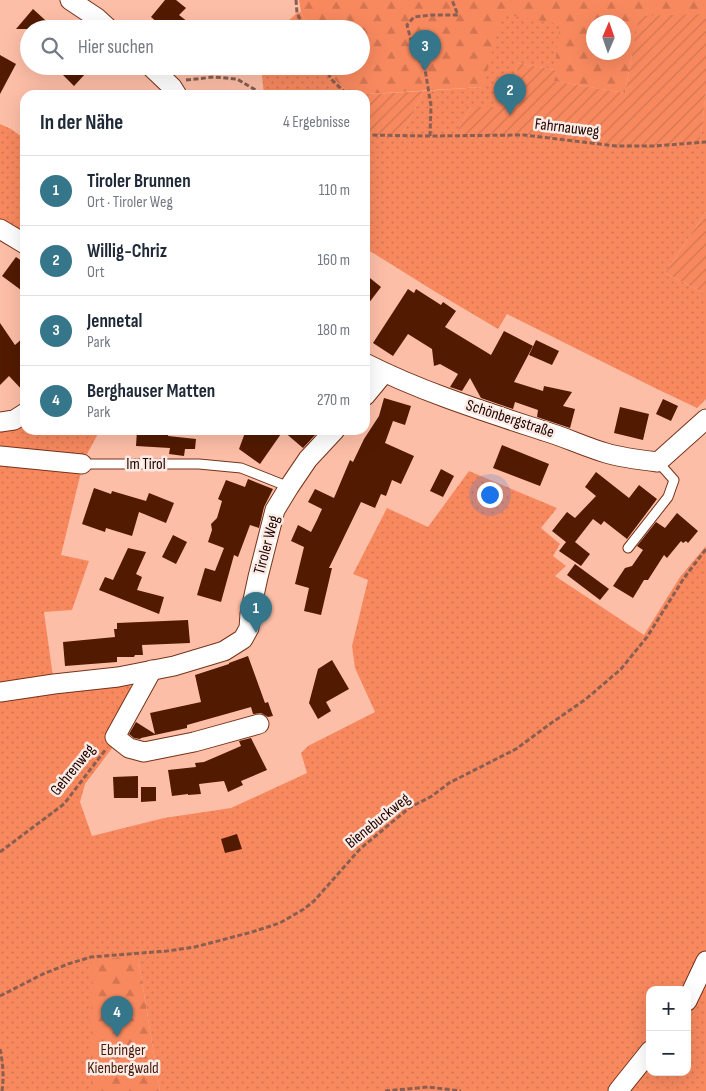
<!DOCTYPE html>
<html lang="de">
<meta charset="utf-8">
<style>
:root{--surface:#fff;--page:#f6f6f7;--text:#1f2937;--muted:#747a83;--line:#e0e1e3;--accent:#36768a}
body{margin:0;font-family:"Sofia Sans Condensed",sans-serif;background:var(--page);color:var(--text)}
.controls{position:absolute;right:15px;bottom:15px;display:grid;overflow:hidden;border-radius:10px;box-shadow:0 5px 20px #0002}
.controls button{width:45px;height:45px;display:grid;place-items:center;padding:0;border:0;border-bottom:1px solid var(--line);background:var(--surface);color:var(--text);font:25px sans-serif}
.compass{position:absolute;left:586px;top:15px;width:45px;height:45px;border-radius:50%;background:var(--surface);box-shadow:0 5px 20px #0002;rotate:2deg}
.you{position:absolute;left:489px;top:494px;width:18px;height:18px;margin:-12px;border:4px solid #fff;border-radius:50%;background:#1a73e8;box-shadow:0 0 0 8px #1a73e833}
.badge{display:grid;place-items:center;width:32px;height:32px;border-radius:50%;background:var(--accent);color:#fff;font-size:16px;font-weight:700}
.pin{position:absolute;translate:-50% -41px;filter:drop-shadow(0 1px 2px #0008)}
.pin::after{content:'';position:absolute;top:26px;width:18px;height:15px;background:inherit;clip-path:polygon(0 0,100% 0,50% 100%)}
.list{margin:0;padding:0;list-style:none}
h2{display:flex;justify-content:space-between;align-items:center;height:65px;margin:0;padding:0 20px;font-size:21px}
h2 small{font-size:16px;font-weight:400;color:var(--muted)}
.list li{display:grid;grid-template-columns:32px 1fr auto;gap:15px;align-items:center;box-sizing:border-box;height:70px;padding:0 20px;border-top:1px solid var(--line)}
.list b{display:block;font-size:19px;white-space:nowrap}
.list p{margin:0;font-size:16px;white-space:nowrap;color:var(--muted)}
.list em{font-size:16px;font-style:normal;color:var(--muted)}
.icon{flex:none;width:28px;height:28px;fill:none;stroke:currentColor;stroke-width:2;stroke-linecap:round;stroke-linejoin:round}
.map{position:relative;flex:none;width:706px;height:1091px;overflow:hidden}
.search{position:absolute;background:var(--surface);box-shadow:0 5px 20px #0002;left:20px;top:20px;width:350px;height:55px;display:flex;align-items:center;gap:12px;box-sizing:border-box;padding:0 18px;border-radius:28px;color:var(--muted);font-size:19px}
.panel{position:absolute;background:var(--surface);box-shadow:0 5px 20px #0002;left:20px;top:90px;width:350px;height:345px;border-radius:15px}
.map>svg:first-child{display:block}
</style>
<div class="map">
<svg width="706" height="1091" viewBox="0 0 706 1091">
<defs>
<pattern id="grass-dots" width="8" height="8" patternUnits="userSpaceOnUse" patternTransform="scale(1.25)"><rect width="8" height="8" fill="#f8895f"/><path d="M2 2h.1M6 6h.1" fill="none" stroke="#d47551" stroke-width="1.8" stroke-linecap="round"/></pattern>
<pattern id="forest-firs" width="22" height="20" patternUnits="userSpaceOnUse" patternTransform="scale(1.25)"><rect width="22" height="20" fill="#f8895f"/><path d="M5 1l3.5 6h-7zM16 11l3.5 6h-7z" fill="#d47551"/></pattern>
<pattern id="garden-furrows" width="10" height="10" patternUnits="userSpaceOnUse" patternTransform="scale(1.25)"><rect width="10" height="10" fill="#f8895f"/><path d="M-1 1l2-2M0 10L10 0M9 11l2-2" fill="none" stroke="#d47551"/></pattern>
</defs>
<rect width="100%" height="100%" fill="#fdbea7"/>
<g fill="url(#grass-dots)" fill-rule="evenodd">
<path d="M355,0H706V64L624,52V22H594L559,39L555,70L517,63L515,107H471L455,135H524L616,146H654L700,143L706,90V212L665,273L706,294V399L697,408L657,389L507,314L498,329L434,291L365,248V135L401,136L424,91L483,87Z"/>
<path d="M301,12L309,29H279L297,13Z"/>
<path d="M261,66H327L333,78L351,95H264Z"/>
<path d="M0,124L11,129L25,139V239L0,225Z"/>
<path d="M25,426V430H100L86,456L0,448V429Z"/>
<path d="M0,465L81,472L61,555L89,561L72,610L44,612L54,684L130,683C131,688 132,693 130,696C125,707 114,716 109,729L116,743L85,784L80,802L92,836L164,818L231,808L307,773L301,753L308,746L375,712L355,668L352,646L368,580L353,574L387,508L428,527L469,471L557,508L541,528L560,544L553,556L566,566L555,576L644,635L680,577L706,546V1091H160L138,957L148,1091H0ZM650,990H687V1072H650Z"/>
</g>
<g fill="url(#forest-firs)" fill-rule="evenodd">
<path d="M299,0H706V14L639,16L625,93L553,81L560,24L502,14L483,87L351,95L333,78L327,66H361V29H309L301,12ZM594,22H624V52H594Z"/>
<path d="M138,957L160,1091H91L92,962L93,959Z"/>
</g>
<g fill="url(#garden-furrows)">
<path d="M706,14V90L700,143L654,146H616L524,135H455L471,107H515L517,63L555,70L554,81L625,93L639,16Z"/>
<path d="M424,91L401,136L365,135V95H351Z"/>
<path d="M706,212V294L665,273Z"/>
</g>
<g fill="#521a01">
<path d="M165,0H176L186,8L179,15L197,29H165L151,17Z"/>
<path d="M33,9L55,29H16Z"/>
<path d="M0,55L16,64L0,94Z"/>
<path d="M54,66H79L86,73L74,86Z"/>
<path d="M16,257L25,263V293L2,276Z"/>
<path d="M365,274L381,287L365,308Z"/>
<path d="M408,289L414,293L416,289L441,305L443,302L456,311L445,327L491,355L504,331L533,346L514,382L543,391L544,386L572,392L563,406L575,409L570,428L537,417L538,410L515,402L513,409L481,398L470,378L462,391L450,387L458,374L440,364L434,366L432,349L408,334L393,356L373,343Z"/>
<path d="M0,323L15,345L25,336V393L9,376L0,385Z"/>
<path d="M536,340L559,351L552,365L529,355Z"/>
<path d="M384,398L411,406L405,425L393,421L385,443L414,456L401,484L392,480L386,496L381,494L375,508L361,502L329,568H332L321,615L304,611L309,588L295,584L304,547L291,541L298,525L311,532L317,520L322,509L308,502L315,489L334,498L350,460L353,462L364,439L379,416Z"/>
<path d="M663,399L678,406L671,421L656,414Z"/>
<path d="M620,407L649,414L643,440L614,433Z"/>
<path d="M137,430H169L168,436L196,439L195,449H185L184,456L169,454L170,448L136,446Z"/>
<path d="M246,430H306L316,434L303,448L283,431L260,464L239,449Z"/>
<path d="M502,445L549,464L540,486L493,468Z"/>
<path d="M441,469L454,476L443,497L430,491Z"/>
<path d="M596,472L629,498L639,485L657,499L627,539L604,521L601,525L593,519L575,542L590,554L581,566L559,551L566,542L552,531L567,512L575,518L596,496L585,487Z"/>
<path d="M248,479L273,489L264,507L259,528L250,525L238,557L234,555L221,602L197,595L205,568L215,571L224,548L208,542L212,530L211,524L217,518L222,501L218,499L226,480L245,487Z"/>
<path d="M94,488L111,494L112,491L146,501L149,493L174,503L166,523L139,512L132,536L106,528L105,532L82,524Z"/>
<path d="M677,513L698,531L688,543L686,541L683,543L681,541L667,558L664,555L648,580H644L633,598L613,586L625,568L632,566L643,550L637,546L656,522L665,528Z"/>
<path d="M173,535L187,542L176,564L162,557Z"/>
<path d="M128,548L146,552L136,574L142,577L137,590L164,597L159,614L99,590L105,577L113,580Z"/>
<path d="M575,564L609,589L600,600L567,575Z"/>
<path d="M188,620L190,643L142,645L143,655H135L134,657H117V662L65,666L63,642L115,637L114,629H117V623Z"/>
<path d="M248,656L265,703L268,702L273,716L268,717L261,713L253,714L251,707L187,725V728L141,738L140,739L134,738L129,734L136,722L155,734L150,713L201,702L195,675L229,664V663Z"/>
<path d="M332,660L349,689L326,702L331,711L318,719L309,703L318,669Z"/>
<path d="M251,738L267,770L241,781L243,785L228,792L224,781L199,784L201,794L188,795V794L172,796L168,770L196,767L195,763L204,762L241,746L239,741Z"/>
<path d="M138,776V798H114L113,777Z"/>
<path d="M141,787H156V801L141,802Z"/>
<path d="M237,834L242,849L225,853L221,839Z"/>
</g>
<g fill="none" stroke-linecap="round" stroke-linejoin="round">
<defs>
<g id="lane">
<path d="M82,464H199L241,468L289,487"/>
<path d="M628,548L668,497L674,480L658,462"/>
</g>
<g id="street">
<path d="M70,0L97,18L109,29"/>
<path d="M150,66L172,87L177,95"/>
<path d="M0,229L25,244"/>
<path d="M365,363C422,392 483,411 544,431C565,437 585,447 606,453C623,458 641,460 658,462L706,419"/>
<path d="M365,396L384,373"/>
<path d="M0,422L14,420L25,413"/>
<path d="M0,456L82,464"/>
<path d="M152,670L115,737L129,748L144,752L194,742L259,724"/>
<path d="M0,692L54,684L118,677L174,666L224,651L243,639L249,628L250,614L258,577L275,510L289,487L308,459L335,430"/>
<path d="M687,1001L706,961"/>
<path d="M618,1091L650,1051"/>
</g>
</defs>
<use href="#lane" stroke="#753319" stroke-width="11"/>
<use href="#street" stroke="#753319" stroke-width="21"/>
<g stroke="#8a5f51" stroke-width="3" stroke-dasharray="5 2.5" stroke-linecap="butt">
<path d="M296,0L297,13L305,29"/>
<path d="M325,66L331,79L348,95"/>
<path d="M186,80L214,77L237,79L264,95"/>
<path d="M365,135L430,136L524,135L616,146H654L706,142"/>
<path d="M430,136L431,106L425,69L413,48L407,25L414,17L431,15H458L452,0"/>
<path d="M0,852L64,804L106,749"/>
<path d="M0,996L43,974L68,964L91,957L167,951L195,947L252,932L280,923L304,909L314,901L360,849L409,808L432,796L449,783L516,749L550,724L586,699L621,669L647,637L684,578L706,549"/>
<path d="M0,1049C3,1063 4,1077 2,1091"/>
<path d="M385,1091L428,1087L461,1091"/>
</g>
<use href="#lane" stroke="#fff" stroke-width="9"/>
<use href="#street" stroke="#fff" stroke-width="19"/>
</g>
<g text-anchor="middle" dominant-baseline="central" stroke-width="5" stroke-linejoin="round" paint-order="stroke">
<g font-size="16" fill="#1d0400" stroke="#fcebe5">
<text transform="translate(567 128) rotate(7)">Fahrnauweg</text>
<text transform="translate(510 419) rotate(18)">Schönbergstraße</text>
<text x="146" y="464">Im Tirol</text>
<text transform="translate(267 545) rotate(-75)">Tiroler Weg</text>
<text transform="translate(73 770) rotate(-51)">Gehrenweg</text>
<text transform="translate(378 821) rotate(-39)">Bienebuckweg</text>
</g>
<g font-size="16" fill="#491d0b" stroke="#fcebe5">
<text x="123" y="1050">Ebringer<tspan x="123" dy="18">Kienbergwald</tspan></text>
</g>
</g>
</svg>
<div class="controls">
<button>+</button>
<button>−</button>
</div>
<svg class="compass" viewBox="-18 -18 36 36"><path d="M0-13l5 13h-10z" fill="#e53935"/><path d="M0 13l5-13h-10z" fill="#747a83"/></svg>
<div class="you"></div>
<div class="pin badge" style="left:256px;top:633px">1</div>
<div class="pin badge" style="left:510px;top:115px">2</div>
<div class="pin badge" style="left:425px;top:71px">3</div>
<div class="pin badge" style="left:117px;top:1037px">4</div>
<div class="search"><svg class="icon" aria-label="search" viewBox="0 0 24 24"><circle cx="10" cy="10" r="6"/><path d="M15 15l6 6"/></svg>Hier suchen</div>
<section class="panel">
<h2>In der Nähe<small>4 Ergebnisse</small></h2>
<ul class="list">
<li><span class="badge">1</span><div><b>Tiroler Brunnen</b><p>Ort · Tiroler Weg</p></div><em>110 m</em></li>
<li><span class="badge">2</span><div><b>Willig-Chriz</b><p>Ort</p></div><em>160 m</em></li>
<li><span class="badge">3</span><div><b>Jennetal</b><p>Park</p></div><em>180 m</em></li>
<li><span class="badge">4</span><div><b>Berghauser Matten</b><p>Park</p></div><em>270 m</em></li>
</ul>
</section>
</div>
